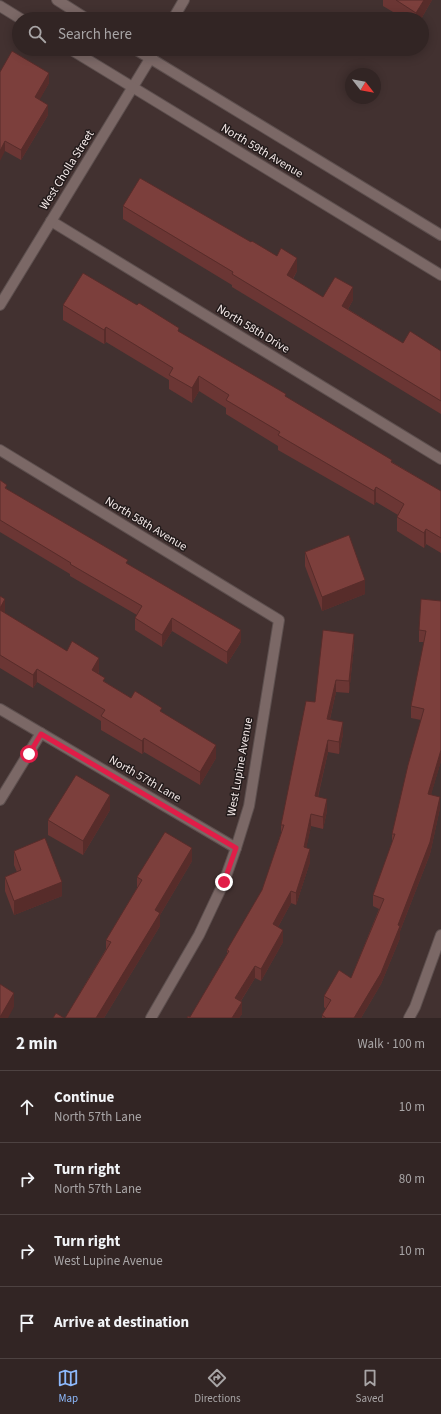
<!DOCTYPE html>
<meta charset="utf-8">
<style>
:root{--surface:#322524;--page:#3a2d2c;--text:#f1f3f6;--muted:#a8a5a6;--line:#4d4241;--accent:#8db9fc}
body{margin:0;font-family:"Source Sans 3",sans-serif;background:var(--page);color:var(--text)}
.compass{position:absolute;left:345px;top:68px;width:36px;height:36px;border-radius:50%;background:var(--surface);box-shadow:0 2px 10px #0003;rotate:121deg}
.stop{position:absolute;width:12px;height:12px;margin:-9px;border:3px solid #e11d48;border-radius:50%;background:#fff}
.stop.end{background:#e11d48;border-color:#fff;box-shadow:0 1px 4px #0008}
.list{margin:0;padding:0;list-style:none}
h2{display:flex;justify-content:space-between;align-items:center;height:52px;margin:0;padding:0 16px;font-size:17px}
h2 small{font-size:13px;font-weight:400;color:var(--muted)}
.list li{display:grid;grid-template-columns:26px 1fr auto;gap:12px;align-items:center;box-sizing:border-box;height:72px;padding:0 16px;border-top:1px solid var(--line)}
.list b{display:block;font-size:15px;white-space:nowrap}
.list p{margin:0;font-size:13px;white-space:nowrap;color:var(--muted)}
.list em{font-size:13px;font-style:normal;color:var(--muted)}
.icon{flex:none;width:22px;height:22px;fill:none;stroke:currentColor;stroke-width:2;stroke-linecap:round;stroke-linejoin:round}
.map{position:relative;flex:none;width:441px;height:1018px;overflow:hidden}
.search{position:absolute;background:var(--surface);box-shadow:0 2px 10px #0003;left:12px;right:12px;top:12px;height:44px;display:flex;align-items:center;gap:10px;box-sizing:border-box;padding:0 14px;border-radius:22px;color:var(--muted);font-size:15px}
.sheet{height:340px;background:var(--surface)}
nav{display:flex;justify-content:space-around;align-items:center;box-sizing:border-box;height:56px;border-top:1px solid var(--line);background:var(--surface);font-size:11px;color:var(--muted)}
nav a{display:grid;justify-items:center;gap:2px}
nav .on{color:var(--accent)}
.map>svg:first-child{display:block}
</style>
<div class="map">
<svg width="441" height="1018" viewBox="0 0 441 1018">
<rect width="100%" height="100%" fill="#423130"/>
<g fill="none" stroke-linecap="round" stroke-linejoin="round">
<defs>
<g id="minor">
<path d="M51,221L441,459"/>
<path d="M0,450L279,620L249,806L236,848L224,882L199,935L151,1018"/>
<path d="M0,709L236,848"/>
<path d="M0,800L41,733"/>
<path d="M409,1018L415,1007L441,935"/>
</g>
<g id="tertiary">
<path d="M173,19L184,0"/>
<path d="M0,305L156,49"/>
</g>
<g id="secondary">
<path d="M57,0L87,19"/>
<path d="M0,6L21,19"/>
<path d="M70,49L441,275"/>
<path d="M135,49L441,235"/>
</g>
</defs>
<use href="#minor" stroke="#5d4f4e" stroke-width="12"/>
<use href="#tertiary" stroke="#5d4f4e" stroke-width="12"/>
<use href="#secondary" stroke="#5d4f4e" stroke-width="12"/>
<use href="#minor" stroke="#7b6866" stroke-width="10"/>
<use href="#tertiary" stroke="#7b6866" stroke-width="10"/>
<use href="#secondary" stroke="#7b6866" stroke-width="10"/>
</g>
<g fill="#6b3634">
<path d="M383,0H432L421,19H405L383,6Z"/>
<path d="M0,72L49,83L39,100L48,115L21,160L5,151Z"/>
<path d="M123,206L297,271L293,279L323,297L353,300L348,309L403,343L441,351V414L232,287V285L123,219Z"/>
<path d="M63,305L179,332L392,462L441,491V553L426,544L424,548L397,531V517L398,515L376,502L374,505L278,450V446L226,414V408L199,391L192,403L169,389V380L106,342L104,344L63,320Z"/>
<path d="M0,480L7,489L128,564L241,642L227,664L172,631L162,647L135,630V618L137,615L70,576V574L0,532Z"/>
<path d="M305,552L365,594L322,611L305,566Z"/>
<path d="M0,596L5,613L99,671L98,674L105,682L131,698L162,712L216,758L200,785L144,752L142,754L101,730V721L37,682L33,688L0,668Z"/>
<path d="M441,601V761L431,794L440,808L430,854L400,931V938L381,984L361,1018H322V1015L326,1009L324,1007V996L351,978L379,909L373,906V895L392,843V834L421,720L411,718V706L424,642H419V630Z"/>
<path d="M354,646L349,693L336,692L330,719L343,734L339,754L328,752L318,797L327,811L323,829L311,826L306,848L310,862L296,905L291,903L278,927L283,942L261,981L255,978L241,1001L242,1014L239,1018H187L190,1017L227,954V950L262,890L281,834V825L315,702Z"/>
<path d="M110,810L83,855L48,835V820Z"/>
<path d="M14,851L62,896L14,915L5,891V877L17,872L14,865Z"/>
<path d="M192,861L160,915V926L104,1018H65L106,949V940L137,888V877Z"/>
</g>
<g fill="#572c2a">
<path d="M424,0H432L421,19H416V13Z"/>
<path d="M49,73V83L35,108V97Z"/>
<path d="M48,105V115L21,160V150Z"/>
<path d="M5,141V151L0,161V151Z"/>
<path d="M297,258V271L287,288V275Z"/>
<path d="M353,287V300L342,319V306Z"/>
<path d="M106,327V342L104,344V330Z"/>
<path d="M199,376V391L192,403V388Z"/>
<path d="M376,487V502L374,505V491Z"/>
<path d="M426,529V544L424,548V533Z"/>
<path d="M365,580V594L322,611V597Z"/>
<path d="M5,599V613L0,621V608Z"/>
<path d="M172,618V631L162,647V635Z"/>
<path d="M241,630V642L227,664V652Z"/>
<path d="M354,634V646L349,693V681Z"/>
<path d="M99,658V671L92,683V670Z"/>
<path d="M37,669V682L33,688V675Z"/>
<path d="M336,680V692L327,731V719Z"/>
<path d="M343,722V734L339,754V742Z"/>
<path d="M144,738V752L142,754V741Z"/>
<path d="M328,740V752L315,808V796Z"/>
<path d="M216,745V758L200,785V772Z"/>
<path d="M441,750V761L428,805V794Z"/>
<path d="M110,795V810L83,855V841Z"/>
<path d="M440,797V808L430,854L400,931V938L381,984L361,1018H354L398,925Z"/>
<path d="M327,799V811L323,829V817Z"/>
<path d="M311,814V826L304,859V847Z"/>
<path d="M192,848V861L160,915V926L104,1018H96L155,910Z"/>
<path d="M310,849V862L296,905V893Z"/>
<path d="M62,882V896L14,915V901Z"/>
<path d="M291,891V903L273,936V924Z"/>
<path d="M283,930V942L261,981V969Z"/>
<path d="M255,966V978L235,1010V998Z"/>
<path d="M14,993V1007L8,1018H0V1017Z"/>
<path d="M242,1002V1014L239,1018H232Z"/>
</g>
<g fill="#7c3f3c" stroke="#572c2a">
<path d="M396,0H424L416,13Z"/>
<path d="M12,51L49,73L35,97L48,105L21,150L5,141L0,151V72Z"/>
<path d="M140,178L251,242L252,241L277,256L281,248L297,258L287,275L323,297L335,277L353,287L342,306L403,343L410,331L441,351V401L232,274L233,272L123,206Z"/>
<path d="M83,273L137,305L139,303L179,328L178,331L286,394L285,396L392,460L391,462L441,491V538L426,529L424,533L397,517L404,504L376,487L374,491L278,435L280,432L226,400L229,395L199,376L192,388L169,375L173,368L106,327L104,330L63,305Z"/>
<path d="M0,480L7,485L5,488L128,560L126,563L241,630L227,652L172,618L162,635L135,618L142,606L70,564L71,563L0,520Z"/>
<path d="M349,535L365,580L322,597L305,552Z"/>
<path d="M0,596L5,599L0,608Z"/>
<path d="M421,599L441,601V750L428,794L440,797L430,842L398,925L400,926L381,973L354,1018H326L322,1015L331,1000L324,996L339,970L351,978L384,899L373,895L395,834H392L408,765L424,709L411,706L426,631L419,630Z"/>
<path d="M0,610L67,651L72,641L99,658L92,670L105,678L103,681L131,698L135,691L162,708L160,711L216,745L200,772L144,738L142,741L101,716L105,710L37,669L33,675L0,655Z"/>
<path d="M323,630L354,634L349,681L336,680L327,719L343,722L339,742L328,740L315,796L327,799L323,817L311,814L304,847L310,849L296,893L291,891L273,924L283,930L261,969L255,966L235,998L242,1002L232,1018H187L188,1016L190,1017L229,951L227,950L262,890L284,825H281L306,701L315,702Z"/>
<path d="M76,775L110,795L83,841L48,820Z"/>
<path d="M165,832L192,848L155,910L160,913L96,1018H65L111,942L106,940L142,880L137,877Z"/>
<path d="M45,838L62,882L14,901L5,877L21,870L14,851Z"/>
<path d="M0,984L14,993L0,1017Z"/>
<path d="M56,1013L64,1018H53Z"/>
</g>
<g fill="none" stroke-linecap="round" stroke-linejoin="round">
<path stroke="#e11d48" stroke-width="5" d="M29,754L41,734L236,848L224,882"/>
</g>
<g text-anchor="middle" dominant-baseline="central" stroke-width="3" stroke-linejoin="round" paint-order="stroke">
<g font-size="12" fill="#f3e8e7" stroke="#231b1b">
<text transform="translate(262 151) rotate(31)">North 59th Avenue</text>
<text transform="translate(67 170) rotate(-58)">West Cholla Street</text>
<text transform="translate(253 329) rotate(31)">North 58th Drive</text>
<text transform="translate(146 524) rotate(31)">North 58th Avenue</text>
<text transform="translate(240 767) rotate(-80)">West Lupine Avenue</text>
<text transform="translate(145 779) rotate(30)">North 57th Lane</text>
</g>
</g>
</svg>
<svg class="compass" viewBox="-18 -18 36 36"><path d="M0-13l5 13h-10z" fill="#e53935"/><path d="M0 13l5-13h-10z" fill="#a8a5a6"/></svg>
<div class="stop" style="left:29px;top:754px"></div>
<div class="stop end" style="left:224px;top:882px"></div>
<div class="search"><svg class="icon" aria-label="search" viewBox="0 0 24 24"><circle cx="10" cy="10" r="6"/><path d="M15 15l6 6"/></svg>Search here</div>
</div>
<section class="sheet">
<h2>2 min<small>Walk · 100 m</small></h2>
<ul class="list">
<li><svg class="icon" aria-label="ahead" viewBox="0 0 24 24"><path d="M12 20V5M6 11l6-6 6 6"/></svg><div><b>Continue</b><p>North 57th Lane</p></div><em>10 m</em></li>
<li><svg class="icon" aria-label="right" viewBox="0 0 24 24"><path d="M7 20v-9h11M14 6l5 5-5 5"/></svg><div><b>Turn right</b><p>North 57th Lane</p></div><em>80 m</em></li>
<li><svg class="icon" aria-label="right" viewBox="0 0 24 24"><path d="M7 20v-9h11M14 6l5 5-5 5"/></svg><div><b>Turn right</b><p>West Lupine Avenue</p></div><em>10 m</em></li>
<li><svg class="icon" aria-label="arrive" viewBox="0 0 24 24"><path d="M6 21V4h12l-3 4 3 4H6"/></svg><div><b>Arrive at destination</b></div></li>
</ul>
</section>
<nav>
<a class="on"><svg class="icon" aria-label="map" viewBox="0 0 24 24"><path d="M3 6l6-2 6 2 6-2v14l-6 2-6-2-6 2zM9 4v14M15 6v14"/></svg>Map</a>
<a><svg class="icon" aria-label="directions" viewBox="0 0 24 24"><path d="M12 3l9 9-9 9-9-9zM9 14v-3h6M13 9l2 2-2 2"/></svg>Directions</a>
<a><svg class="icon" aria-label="saved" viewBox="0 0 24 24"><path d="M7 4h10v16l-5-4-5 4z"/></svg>Saved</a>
</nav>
